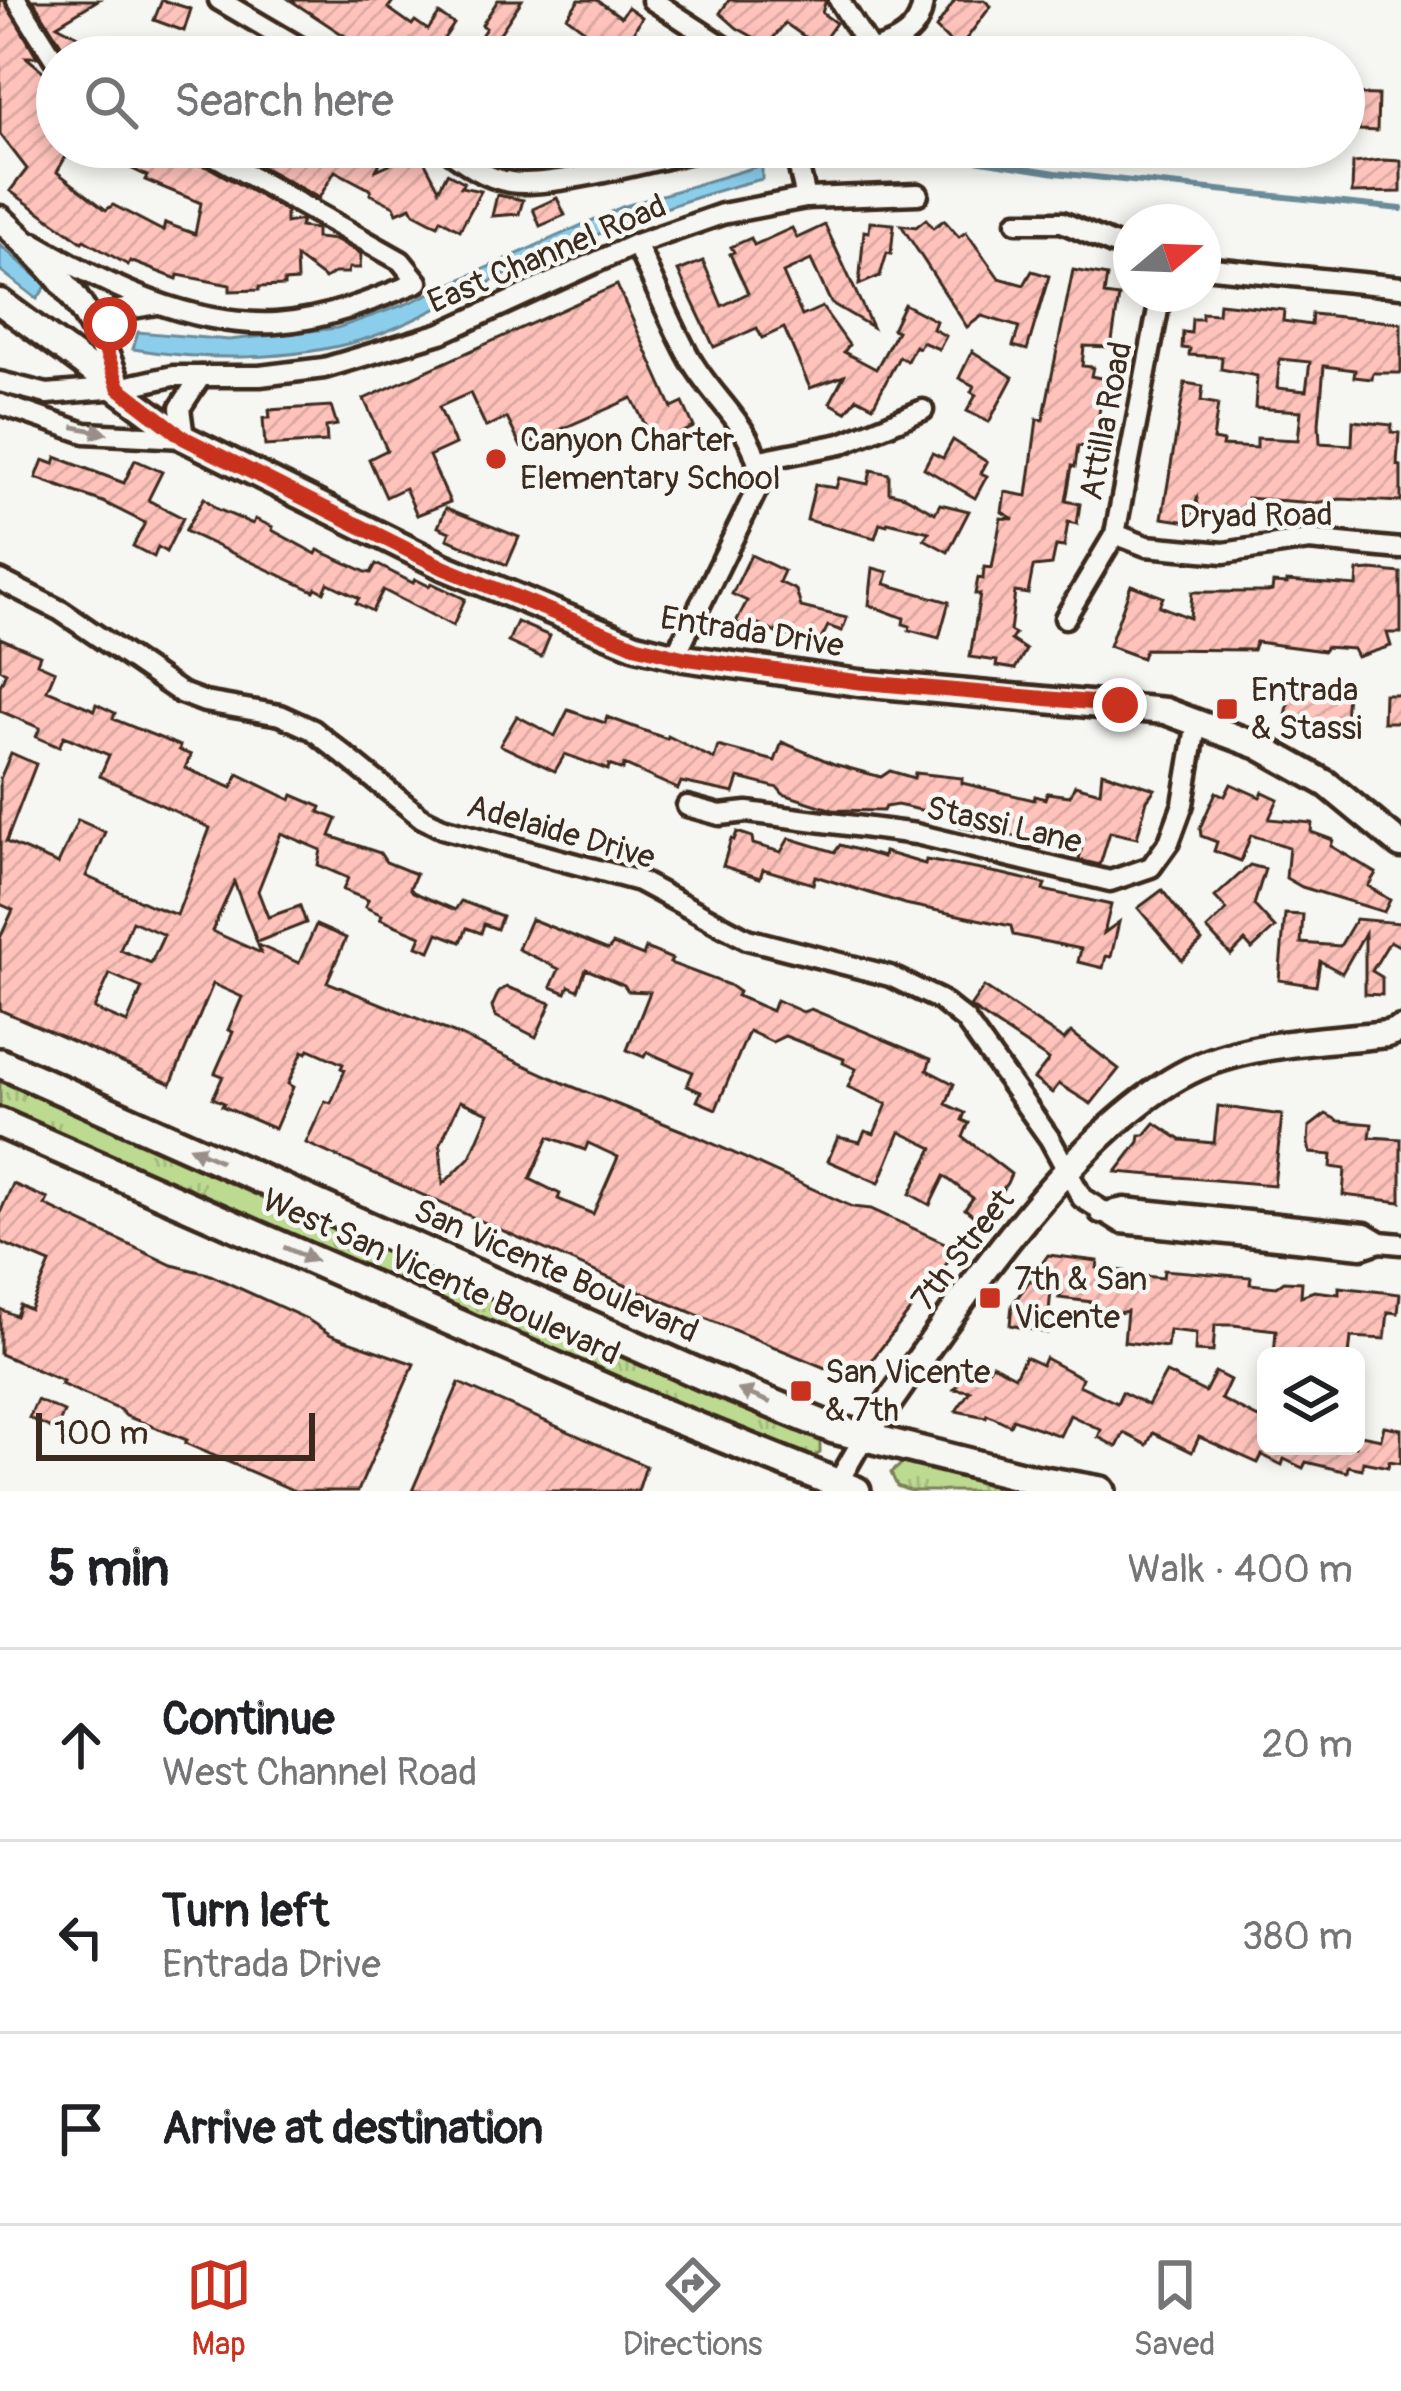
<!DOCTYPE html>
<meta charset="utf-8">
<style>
:root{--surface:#fff;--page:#f2f2f2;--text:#202124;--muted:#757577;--line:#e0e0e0;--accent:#c8321e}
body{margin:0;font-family:Pangolin,sans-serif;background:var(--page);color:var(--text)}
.controls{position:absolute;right:36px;bottom:36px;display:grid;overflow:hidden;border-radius:18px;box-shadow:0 6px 18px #0003}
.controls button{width:108px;height:108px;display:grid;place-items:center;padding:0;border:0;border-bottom:3px solid var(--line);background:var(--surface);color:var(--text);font:60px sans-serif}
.compass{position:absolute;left:1113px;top:204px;width:108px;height:108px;border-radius:50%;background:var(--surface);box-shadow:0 6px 18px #0003;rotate:71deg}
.scale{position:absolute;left:36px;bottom:30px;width:279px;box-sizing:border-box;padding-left:12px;border:6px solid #3b2a1e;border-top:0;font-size:33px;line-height:42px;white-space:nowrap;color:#3b2a1e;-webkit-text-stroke:9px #f6f6f2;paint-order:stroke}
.stop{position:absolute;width:36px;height:36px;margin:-27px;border:9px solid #c8321e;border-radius:50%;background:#fff}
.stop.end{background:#c8321e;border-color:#fff;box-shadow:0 3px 12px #0008}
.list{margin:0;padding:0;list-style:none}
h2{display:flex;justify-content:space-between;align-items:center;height:156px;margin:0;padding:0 48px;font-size:51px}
h2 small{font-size:39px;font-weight:400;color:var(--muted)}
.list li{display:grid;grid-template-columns:78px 1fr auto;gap:36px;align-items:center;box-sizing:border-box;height:192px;padding:0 48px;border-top:3px solid var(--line)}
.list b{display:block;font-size:45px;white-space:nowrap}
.list p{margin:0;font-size:39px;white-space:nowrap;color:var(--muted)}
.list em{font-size:39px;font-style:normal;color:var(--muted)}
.icon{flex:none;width:66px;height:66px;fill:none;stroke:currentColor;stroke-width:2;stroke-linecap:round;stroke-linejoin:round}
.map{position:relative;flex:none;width:1401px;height:1491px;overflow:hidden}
.search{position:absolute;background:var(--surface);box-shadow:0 6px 18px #0003;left:36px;right:36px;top:36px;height:132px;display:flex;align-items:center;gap:30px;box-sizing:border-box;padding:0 42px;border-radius:66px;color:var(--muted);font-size:45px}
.sheet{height:732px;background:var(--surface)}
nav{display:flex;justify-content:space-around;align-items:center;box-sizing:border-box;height:168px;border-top:3px solid var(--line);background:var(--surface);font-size:33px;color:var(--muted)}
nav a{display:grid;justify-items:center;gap:6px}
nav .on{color:var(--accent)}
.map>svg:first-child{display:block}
</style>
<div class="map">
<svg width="1401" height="1491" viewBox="0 0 1401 1491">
<defs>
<pattern id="grass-tufts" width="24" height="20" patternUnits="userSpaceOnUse" patternTransform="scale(3)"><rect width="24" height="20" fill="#bdda91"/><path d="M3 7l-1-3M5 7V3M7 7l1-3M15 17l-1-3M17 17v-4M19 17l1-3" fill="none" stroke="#a3bb7d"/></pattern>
<pattern id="building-hatch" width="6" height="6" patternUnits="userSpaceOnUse" patternTransform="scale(3)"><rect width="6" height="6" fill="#ffc3bc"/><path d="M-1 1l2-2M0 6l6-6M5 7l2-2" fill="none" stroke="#dba8a1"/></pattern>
</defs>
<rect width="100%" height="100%" fill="#f6f6f2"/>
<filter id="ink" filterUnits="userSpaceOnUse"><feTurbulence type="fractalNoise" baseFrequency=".00833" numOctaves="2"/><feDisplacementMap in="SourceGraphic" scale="24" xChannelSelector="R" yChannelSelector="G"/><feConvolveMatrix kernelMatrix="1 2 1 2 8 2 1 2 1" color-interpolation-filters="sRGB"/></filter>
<g filter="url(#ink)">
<g fill="url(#grass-tufts)" stroke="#7c8258" stroke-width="3">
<path d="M0,1078L811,1430L820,1438V1453L806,1461L0,1113Z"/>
<path d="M905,1461L1008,1491H910L897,1486L891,1473Z"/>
</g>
<g fill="#8bceec" stroke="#6b8c9a" stroke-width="3">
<path d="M762,165V179C665,202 578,242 488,283C447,302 405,327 362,340C290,361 206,361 133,349L138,332L229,340L337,328L406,304L622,207Z"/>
<path d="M0,245L47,285L37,299L0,270Z"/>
</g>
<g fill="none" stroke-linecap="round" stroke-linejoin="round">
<path stroke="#6b8c9a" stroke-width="6" d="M835,163L944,155L1056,173L1401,209"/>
</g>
<g fill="url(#building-hatch)" stroke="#3b2a1e" stroke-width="3" fill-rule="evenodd">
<path d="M0,0H4L37,57H26L57,83V147L69,151L57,172L106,210L113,205L163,231L165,223L195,234L201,203L145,180L147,176L124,165L132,147H182L178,158L210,168L286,211V223L302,220L300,227L316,229V238L337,240L361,254L360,268H349L348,273H334L325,279L296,257L297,281L284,282V286L259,287V290L230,291V285L178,275L177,279L130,261L128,265L84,240L82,242L10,191L27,169L0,134Z"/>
<path d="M33,0H98L57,25L92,43L86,57H69Z"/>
<path d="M162,0L191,9L184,31L154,20Z"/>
<path d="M290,0H394L388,8L412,25L415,21L428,30L439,14L454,24L443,40L466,57H441L432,49L427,57H377Z"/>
<path d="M498,0H522L484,57H467L486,28L482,25Z"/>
<path d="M579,0H597L621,17L628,7L642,17L634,31L670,57H568L586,31L567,17Z"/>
<path d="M729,0H826L822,13L836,23L819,47L785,23L768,45L737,28L720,13Z"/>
<path d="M955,0H984L991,6L958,50L936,28Z"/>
<path d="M1344,94L1378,95L1377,131L1359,130V116L1344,114Z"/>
<path d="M226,147H244L249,156L269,164L276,147H389L376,170L419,151L439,189L447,173L464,182L461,187L481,191L460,230L441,219L438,225L429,221L414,213L411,207L397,213L394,206L370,194L371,190L335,171L319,198Z"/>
<path d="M1383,160L1401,161V192L1352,193L1353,163Z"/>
<path d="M497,195L523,200L519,214L492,216Z"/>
<path d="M557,198L565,215L540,226L533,209Z"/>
<path d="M926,219L933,228L944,220L959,237L966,232L999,278L1024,285L1032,271L1049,276L1027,350L1013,346L1019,327L982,316L967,327L901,225L916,227Z"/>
<path d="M870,222L894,224L891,254L887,253L880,276L859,285L864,231L869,232Z"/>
<path d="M825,225L872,327L831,303L811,260L783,273L802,316L822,307L849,345L844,352L876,369L897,331L892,329L904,304L936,321L933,329L946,336L939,349L922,342L919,348L915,346L907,361L899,357L873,406L857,398L846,412L830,403L844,376L810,388L784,328L762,338L757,328L714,347L678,271L703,261L722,306L748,293L730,254L734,252L731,247L751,238L754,245L792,228L797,238Z"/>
<path d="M1073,270L1107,276L1104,295L1119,297L1111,347L1084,346L1082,366L1093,367L1091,376L1105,379L1093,448L1078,446L1075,467L1072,466L1066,501L1080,504L1077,524L1068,522L1064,547L1056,546L1052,565L1033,567L1028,594L1015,592L1010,631L1015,634L1011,640L1026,650L1015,669L996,666L997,661L970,657L980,594H975L978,578L983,579L984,567L992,568L1001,518L1014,519L1002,512L1005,492L1027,496L1037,419L1043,420Z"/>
<path d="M617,285L672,408L683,403L694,427L655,445L632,398L521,447L507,418L486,427L470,393L439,407L455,444L429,456L450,502L417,515L405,488L386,497L369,459L387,450L364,399Z"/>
<path d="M1219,303L1284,310L1283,321L1311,325L1312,314L1401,323V373H1373L1372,379L1354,377L1355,370L1324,366L1319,423L1320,443L1352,445L1353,421L1392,425L1391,432L1399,433L1397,465L1401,466V502L1341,499L1314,503L1247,498L1246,512L1199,509L1197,499L1189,522L1162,518L1185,383L1203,386L1201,401L1218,404L1213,440L1223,442L1222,446L1257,448V438L1298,440L1301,411L1255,408L1257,376L1221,369L1222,357L1189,355L1190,349L1182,348L1183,332L1191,333L1192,319H1202V313L1218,314ZM1280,359L1310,362L1306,391L1277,388Z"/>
<path d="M972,351L1013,377L989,422L967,411L976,395L971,392L974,386L959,378Z"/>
<path d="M331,406L337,425L326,427L327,442L265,446L263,418H270L269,410Z"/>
<path d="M953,440L987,462L981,473L987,476L975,498L924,468L932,453L943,458Z"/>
<path d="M56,457L124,483L135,460L162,472L148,500L183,518L166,552L158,547L154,557L133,546L145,523L103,502L36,478L43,460L54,464Z"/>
<path d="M871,470L889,474V492L905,496L935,513L940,504L969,511L948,552L924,539L929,532L888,522L887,525L880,523L875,538L807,520L815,485L836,488L839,478L868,484Z"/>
<path d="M204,498L217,509L253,524L255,519L273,527L272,530L316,554L318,550L366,572L371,573L376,564L413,583L415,579L429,586L431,583L465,599L453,626L383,590L372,611L356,603L359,598L328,583L324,592L316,588L314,591L185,531Z"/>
<path d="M446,508L519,537L507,565L447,539L450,532L438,527Z"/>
<path d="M751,555L784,571L779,582L796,590L801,607L847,618L842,631L828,626L816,649L777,630L776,633L759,624L755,632L736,622L747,601L732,594Z"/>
<path d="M873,568L888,572L885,584L949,602L939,638L909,630L910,626L903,624L904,618L869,605Z"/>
<path d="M1372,570L1401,573V633H1387L1391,646L1357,657L1353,649L1325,647L1324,651L1256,642L1253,650L1145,649L1142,658L1109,646L1131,585L1163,597L1159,606L1190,618L1192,592H1268L1272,591L1273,583L1287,584V581L1357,586L1358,571Z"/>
<path d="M517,622L550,636L541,657L508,642Z"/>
<path d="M0,638L40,655L37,663L55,671L47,690L94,710L96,704L115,713L113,719L180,746L179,750L191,755L185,768L232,788L238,774L291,800L293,795L321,807L319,812L337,819L330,836L380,853L386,862L416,874L410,888L413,892L455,910L461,901L502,916L497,929L484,924L481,933L467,928L461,942L438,933L430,951L417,946L421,936L380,919L382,915L365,907L368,900L343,890L348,878L318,865L321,850L281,833L258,891L268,917L300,906L306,923L257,942L234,882L212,931L261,953L258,945L299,963L316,925L346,938L327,982L461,1036L566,1084L698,1137L853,1207L871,1209L958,1249L857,1379L847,1377L625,1285L306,1143L325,1101L331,1103L345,1070L341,1068L343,1064L309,1049L307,1053L303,1051L288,1084L293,1087L275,1129L222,1106L224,1103L213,1098L223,1076L215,1073L233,1032L228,1030L242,997L213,984L171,1084L0,1010V938L13,910L0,904V779L11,753L36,764L6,842L58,864L78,820L105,832L86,876L152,906L177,915L210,828L100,776L109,755L64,736L59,747L36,737L40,728L0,711V686L6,672L0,669ZM132,921L164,935L151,963L120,950ZM110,974L142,988L127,1023L94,1009ZM460,1101L489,1113L470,1157L443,1184L440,1145ZM549,1137L585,1150L588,1143L618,1157L593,1214L558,1199L560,1194L530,1179Z"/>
<path d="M1306,688L1347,692L1345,721H1340V729L1285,723L1289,698L1305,699Z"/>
<path d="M1384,694H1401V722H1383Z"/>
<path d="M568,710L605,723L607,717L667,739L668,736L714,759L718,746L775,761L782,742L834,764L881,777L890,771L914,778L915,773L962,778V783L1034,800L1035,796L1045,799L1047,793L1070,796L1075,785L1100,792L1102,772L1155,789L1147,800L1137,838L1110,832L1100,865L1079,860L1084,838L1045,829L1040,850L1024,846L1025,838L961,827L963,819L897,805L885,807L883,811L833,810L783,794L778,788L739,778L734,793L681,782L678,789L624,765L623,770L609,765L608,770L565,754L555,771L500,745L517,716L555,736Z"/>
<path d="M1231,784L1260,797L1263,792L1278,799L1269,819L1312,823L1311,832L1333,840L1331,846L1376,873L1368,886L1390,900L1384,912L1302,887L1286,878L1289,847L1251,835L1241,861L1214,851L1217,842L1201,836L1200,828L1216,792L1225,796Z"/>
<path d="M737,832L752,837L753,844L781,852L789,838L835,852L840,845L883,857L884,852L925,864L926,860L1003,874L1045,884L1043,890L1111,905L1104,933L1119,922L1111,957L1106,956L1103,968L1078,962L1081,949L1013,935L1011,926L905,904L815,876L813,884L763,869L760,878L723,866L731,839L734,840Z"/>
<path d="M1250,865L1265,869L1254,905L1275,928L1252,949L1245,941L1231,955L1207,929L1227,910L1215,897Z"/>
<path d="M1162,890L1202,941L1182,960L1138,908Z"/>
<path d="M1285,914L1303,915L1301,943L1340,946L1356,919L1401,923V947L1390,941L1372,971L1382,977V995L1365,994V933L1342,973L1320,961L1316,986L1279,980Z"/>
<path d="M531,919L608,950L613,944L643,956L646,948L672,959L670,963L729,985L739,992L737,996L772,1011L776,1000L803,1012L811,1009L931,1059L927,1070L954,1084L946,1104L965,1113L962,1120L969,1123L963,1137L1011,1174L1007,1183L980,1221L965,1209L973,1198L944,1176L930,1205L910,1194L933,1148L900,1132L879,1183L828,1161L838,1137L860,1142L865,1131L874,1134L887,1104L848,1087L856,1069L843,1063L844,1059L785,1036L772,1042L749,1031L716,1109L697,1101L701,1092L687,1086L693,1072L647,1052L644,1057L627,1050L650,992L628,991L624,985L586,969L578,990L569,986L566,993L551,987L559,969L518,949Z"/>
<path d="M507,987L551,1003L536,1037L495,1016L492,1007L499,991Z"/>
<path d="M984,987L1064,1040L1071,1032L1119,1069L1091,1104L1059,1084L1052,1093L1034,1079L1049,1060L970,1007Z"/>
<path d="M1218,1106L1282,1115L1274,1185L1116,1172L1139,1142L1140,1135H1145L1155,1123L1181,1140L1214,1143Z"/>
<path d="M1326,1114L1339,1121L1372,1124L1370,1137L1401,1139V1202L1343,1195L1345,1169L1331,1167L1332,1155L1310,1153L1308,1143L1309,1127Z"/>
<path d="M13,1184L48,1199L45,1205L172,1265L208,1274L307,1319L331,1335L414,1364L358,1491H295L185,1443L187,1440L126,1416L120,1410L61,1384L63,1381L0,1354V1309L16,1316L20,1305L30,1310L50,1263L0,1242V1213Z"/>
<path d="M1048,1255L1098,1261L1097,1268L1125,1271V1274L1163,1278L1164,1270L1251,1277L1250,1284L1276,1287L1284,1281L1302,1282L1301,1296L1314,1291L1339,1294V1287L1400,1294L1398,1313L1388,1312L1385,1339L1351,1337L1349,1356H1274L1276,1330L1233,1325H1215L1213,1352L1195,1351L1196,1333L1169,1330L1167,1347L1124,1342L1127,1311L1102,1317L1092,1302L1059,1298L1062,1293L1036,1272Z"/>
<path d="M1030,1280L1051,1290L1047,1333L1010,1325L1012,1305Z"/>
<path d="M1025,1357L1042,1365L1045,1358L1082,1378L1079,1385L1117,1403L1122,1392L1148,1405L1166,1373L1205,1392L1215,1372L1230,1380L1221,1399L1266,1422V1446H1356V1434L1381,1439L1384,1426L1401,1429V1463L1389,1461L1388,1467L1363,1462L1362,1469L1348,1466L1347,1472L1306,1462L1303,1468L1284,1459L1282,1465L1262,1455L1258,1463L1199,1437L1192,1452L1153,1433L1147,1445L1124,1433L1117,1447L1098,1437L1101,1430L1070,1415L1060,1436L1013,1419L1010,1425L987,1414L986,1417L956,1411L970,1391L954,1389L970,1367L984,1375L992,1364L1015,1376Z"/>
<path d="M459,1383L646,1466L638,1491H412Z"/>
<path d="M37,1400L64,1412L56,1430L29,1418Z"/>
</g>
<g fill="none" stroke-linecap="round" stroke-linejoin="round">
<defs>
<g id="minor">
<path d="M17,0L57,63"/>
<path d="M219,0L316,57"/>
<path d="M652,0L740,57"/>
<path d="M839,0L871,51"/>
<path d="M838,57C874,50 921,45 923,0"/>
<path d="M444,147C464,162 484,178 510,182C553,189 665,157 713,147"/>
<path d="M794,147L806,198"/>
<path d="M1017,222H1062L1131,252"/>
<path d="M34,243C106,285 190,327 276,323C325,320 374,300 418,282L401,261L199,147"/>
<path d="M636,244C653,281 669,319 688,355C712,401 759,428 760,483L675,656"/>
<path d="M1203,267L1401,287"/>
<path d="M103,346L110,324L120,310L157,304"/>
<path d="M0,382L47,394L119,388L173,376H260L324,368L441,333L636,244L722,214L806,198L918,194"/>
<path d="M0,404L85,433L184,438L180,408L201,376"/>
<path d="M760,460L841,444L923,410"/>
<path d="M1115,534L1146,546L1224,553L1309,540L1401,549"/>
<path d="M0,580L61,611L181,693L205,702L280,715L313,730L422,818L442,828L639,881L747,939L890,976L940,1000L965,1020L1050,1139L1082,1198L1122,1223L1362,1248L1380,1242"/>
<path d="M1065,618L1115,534L1161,294"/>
<path d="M687,806L720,815L747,812L916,834L1110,881L1151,867L1169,842L1183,804L1197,721"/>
<path d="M1100,1213L1124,1208L1365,1233L1380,1242L1401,1244"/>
<path d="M833,1491L863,1439"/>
</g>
<g id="tertiary">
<path d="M0,219C64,278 89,305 119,388"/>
<path d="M0,302L184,438L444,567L636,646L684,658L859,683L1165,711L1259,746L1327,784L1401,845"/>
<path d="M863,1439C944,1327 1073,1123 1198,1067C1254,1042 1327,1041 1387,1034L1401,1029"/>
</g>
<g id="secondary">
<path d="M0,1063L704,1376L834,1429L1033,1479L1101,1491"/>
<path d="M0,1123L652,1409L856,1491"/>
</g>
</defs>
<use href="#minor" stroke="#3b2a1e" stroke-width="27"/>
<use href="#tertiary" stroke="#3b2a1e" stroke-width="33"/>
<use href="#secondary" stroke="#3b2a1e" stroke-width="36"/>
<use href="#minor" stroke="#f6f6f2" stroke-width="18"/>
<use href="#tertiary" stroke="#f6f6f2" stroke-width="24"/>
<use href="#secondary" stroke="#f6f6f2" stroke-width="27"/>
</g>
<defs><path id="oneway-solid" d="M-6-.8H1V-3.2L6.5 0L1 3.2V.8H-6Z" transform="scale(3)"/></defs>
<g fill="#989088">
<use href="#oneway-solid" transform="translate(90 430) rotate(11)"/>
<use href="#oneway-solid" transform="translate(205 1154) rotate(-156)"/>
<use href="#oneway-solid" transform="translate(300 1254) rotate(23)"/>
<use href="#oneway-solid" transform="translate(754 1396) rotate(-158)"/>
</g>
</g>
<g fill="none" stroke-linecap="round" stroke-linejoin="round" filter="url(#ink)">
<path stroke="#c8321e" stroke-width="15" d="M110,324L104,346L119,388L184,438L444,568L636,646L684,658L859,682L1120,705"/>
</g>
<g fill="#c8321e" stroke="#f6f6f2" stroke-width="4.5">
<circle cx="496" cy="459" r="12"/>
<rect x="1215" y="697" width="24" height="24" rx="6"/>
<rect x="978" y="1286" width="24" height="24" rx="6"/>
<rect x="789" y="1379" width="24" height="24" rx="6"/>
</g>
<g text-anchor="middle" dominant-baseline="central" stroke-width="9" stroke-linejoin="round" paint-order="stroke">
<g font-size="33" fill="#3b2a1e" stroke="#f6f6f2">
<text transform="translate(547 254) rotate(-23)">East Channel Road</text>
<text transform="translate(1106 421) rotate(-79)">Attilla Road</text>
<text transform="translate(1256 516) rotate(-1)">Dryad Road</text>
<text transform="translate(752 632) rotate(9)">Entrada Drive</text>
<text transform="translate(1004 825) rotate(13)">Stassi Lane</text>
<text transform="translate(561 832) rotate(16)">Adelaide Drive</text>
<text transform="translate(963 1250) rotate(-52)">7th Street</text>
<text transform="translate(556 1271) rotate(24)">San Vicente Boulevard</text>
<text transform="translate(441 1277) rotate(24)">West San Vicente Boulevard</text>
</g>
<g font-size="33" fill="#3b2a1e" stroke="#f6f6f2" text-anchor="start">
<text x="520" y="440">Canyon Charter<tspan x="520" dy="38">Elementary School</tspan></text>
<text x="1251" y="690">Entrada<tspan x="1251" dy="38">&amp; Stassi</tspan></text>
<text x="1014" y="1279">7th &amp; San<tspan x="1014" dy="38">Vicente</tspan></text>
<text x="825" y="1372">San Vicente<tspan x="825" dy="38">&amp; 7th</tspan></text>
</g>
</g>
</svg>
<div class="controls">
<button><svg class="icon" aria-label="layers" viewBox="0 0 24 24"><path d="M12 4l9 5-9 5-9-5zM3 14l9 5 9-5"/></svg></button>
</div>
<svg class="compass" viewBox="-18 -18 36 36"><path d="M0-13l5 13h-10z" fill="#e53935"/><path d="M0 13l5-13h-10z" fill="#757577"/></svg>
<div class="scale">100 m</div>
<div class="stop" style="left:110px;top:324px"></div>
<div class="stop end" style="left:1120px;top:705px"></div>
<div class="search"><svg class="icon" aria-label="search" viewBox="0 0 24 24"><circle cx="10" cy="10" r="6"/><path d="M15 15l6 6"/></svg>Search here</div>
</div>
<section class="sheet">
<h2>5 min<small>Walk · 400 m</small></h2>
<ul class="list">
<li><svg class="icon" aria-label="ahead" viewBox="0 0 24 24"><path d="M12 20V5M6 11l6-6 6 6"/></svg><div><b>Continue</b><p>West Channel Road</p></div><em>20 m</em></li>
<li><svg class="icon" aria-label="left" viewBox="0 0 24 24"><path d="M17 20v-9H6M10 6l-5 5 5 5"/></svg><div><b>Turn left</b><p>Entrada Drive</p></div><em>380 m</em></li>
<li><svg class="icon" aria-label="arrive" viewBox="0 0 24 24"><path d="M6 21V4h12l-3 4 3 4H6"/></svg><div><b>Arrive at destination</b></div></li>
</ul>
</section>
<nav>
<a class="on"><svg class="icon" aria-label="map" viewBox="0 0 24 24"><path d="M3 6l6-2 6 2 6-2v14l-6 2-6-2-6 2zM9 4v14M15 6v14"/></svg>Map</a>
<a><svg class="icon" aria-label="directions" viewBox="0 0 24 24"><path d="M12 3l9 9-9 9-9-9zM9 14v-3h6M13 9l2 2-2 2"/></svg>Directions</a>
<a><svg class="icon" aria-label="saved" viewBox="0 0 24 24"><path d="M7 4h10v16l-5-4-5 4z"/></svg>Saved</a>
</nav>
